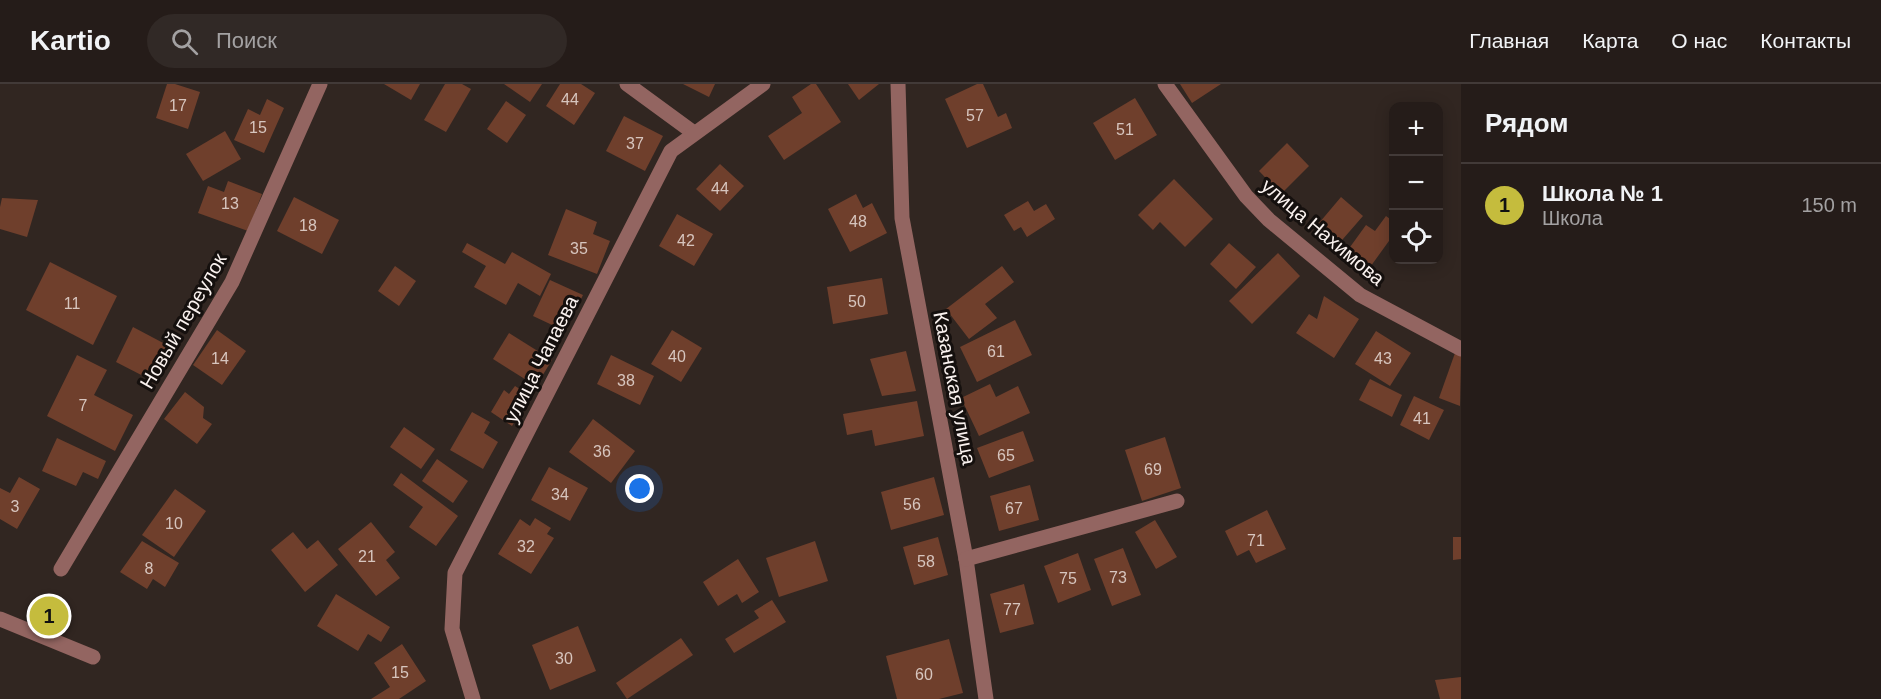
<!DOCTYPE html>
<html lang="ru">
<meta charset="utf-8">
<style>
:root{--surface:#251c19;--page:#312926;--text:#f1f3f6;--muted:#a3a1a2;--line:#423a38;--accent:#c5bc3d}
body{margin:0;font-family:Helvetica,sans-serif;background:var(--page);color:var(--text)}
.controls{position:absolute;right:18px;top:18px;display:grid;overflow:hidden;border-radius:12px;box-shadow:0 3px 15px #0003}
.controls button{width:54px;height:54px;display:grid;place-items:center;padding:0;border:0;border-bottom:2px solid var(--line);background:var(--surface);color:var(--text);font:30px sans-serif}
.you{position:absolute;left:640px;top:405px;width:21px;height:21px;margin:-15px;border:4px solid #fff;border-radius:50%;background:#1a73e8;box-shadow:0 0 0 9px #1a73e833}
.badge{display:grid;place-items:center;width:39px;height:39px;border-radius:50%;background:var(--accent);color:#111;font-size:20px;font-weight:700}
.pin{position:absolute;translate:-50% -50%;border:3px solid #fff;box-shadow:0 2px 6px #0006}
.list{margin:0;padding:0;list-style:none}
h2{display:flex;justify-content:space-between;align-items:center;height:78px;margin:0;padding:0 24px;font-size:26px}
h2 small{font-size:20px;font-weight:400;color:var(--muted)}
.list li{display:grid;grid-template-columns:39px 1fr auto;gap:18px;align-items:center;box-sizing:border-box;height:84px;padding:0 24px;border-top:2px solid var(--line)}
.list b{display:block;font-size:22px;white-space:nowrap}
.list p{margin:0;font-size:20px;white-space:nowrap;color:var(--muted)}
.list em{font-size:20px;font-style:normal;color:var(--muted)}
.icon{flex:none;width:33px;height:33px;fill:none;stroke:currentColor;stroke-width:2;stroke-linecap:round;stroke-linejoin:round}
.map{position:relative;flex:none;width:1461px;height:615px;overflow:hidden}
header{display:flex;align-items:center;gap:36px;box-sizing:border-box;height:84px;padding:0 30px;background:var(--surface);border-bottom:2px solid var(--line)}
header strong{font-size:28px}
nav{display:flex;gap:33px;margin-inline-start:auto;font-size:21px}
.search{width:420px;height:54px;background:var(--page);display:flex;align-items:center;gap:15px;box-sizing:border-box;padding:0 21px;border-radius:33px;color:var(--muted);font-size:22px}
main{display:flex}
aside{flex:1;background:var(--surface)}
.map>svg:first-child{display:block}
</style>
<header>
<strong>Kartio</strong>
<div class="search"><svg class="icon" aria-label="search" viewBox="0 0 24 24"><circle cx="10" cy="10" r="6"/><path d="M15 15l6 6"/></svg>Поиск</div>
<nav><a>Главная</a><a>Карта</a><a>О нас</a><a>Контакты</a></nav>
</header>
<main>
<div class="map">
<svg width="1461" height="615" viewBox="0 0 1461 615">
<rect width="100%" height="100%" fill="#312621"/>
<g fill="#6f3f2c">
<path d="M167,0H175L200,8L188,45L156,34Z"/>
<path d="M384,0H420L411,16Z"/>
<path d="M445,0H462L471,5L446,48L424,36Z"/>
<path d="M504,0H542L530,18Z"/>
<path d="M560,0H581L595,9L574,41L546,22Z"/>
<path d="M683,0H715L709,13Z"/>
<path d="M811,0H816L841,38L784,76L768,52L802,29L792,13Z"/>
<path d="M848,0H879L859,16Z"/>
<path d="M977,0H983L998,33L1006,29L1012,44L967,64L945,15Z"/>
<path d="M1180,0H1221L1192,19Z"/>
<path d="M1135,14L1157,51L1115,76L1093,39Z"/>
<path d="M267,15L284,24L264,69L234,56L248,25L260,31Z"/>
<path d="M506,17L526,31L507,59L487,45Z"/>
<path d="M624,32L663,52L645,87L606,67Z"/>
<path d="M225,47L241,75L203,97L186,70Z"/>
<path d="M1287,59L1309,82L1281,110L1259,87Z"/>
<path d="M720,80L744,102L720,127L696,105Z"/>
<path d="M1174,95L1213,135L1185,163L1160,138L1153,146L1138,131Z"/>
<path d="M228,97L262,110L248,147L198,129L208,102L224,108Z"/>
<path d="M856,110L863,124L872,119L887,149L850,168L828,125Z"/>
<path d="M294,113L339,136L322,170L277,147Z"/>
<path d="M1341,113L1363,132L1336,163L1314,145Z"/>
<path d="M2,114L38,116L27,153L0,145V123Z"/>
<path d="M1028,117L1034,127L1046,120L1055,135L1027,153L1021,143L1014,147L1004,131Z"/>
<path d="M566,125L597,138L593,150L610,157L597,190L548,171Z"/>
<path d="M677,130L713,150L694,182L659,162Z"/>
<path d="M1386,132L1394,138V150L1368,186L1345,170L1366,141L1375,147Z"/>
<path d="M467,159L505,180L512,168L551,190L540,212L518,199L506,221L474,203L486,182L462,168Z"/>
<path d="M1229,159L1256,183L1236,205L1210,180Z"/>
<path d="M1278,169L1300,192L1252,240L1229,217Z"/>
<path d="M50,178L117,212L93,261L26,226Z"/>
<path d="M395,182L416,197L399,222L378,207Z"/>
<path d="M1002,182L1014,198L985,220L997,234L969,255L946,225Z"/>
<path d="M882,194L888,230L833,240L827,203Z"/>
<path d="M550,196L583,211L565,247L533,232Z"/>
<path d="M1324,212L1359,235L1334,274L1296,249L1309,230L1317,235Z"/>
<path d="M1015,236L1032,271L977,298L960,263Z"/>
<path d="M133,243L167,261L149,295L116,278Z"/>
<path d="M217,246L246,267L222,301L193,281Z"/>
<path d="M672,246L702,264L681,298L651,280Z"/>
<path d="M1376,247L1411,269L1390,302L1355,280Z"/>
<path d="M509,249L552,276L536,302L493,275Z"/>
<path d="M906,267L916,307L882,312L870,275Z"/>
<path d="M1455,269L1461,272L1460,322L1439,314Z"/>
<path d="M77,271L107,286L94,311L133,331L115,367L47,332Z"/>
<path d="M611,271L654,292L640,321L597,300Z"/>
<path d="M1370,295L1402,311L1392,333L1359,316Z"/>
<path d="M990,300L996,313L1018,302L1030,329L979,352L961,314Z"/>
<path d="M515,302L531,312L512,342L491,328L504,306L509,310Z"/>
<path d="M185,308L204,323L203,334L212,340L197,360L164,335Z"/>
<path d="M1414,312L1444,326L1429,356L1400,341Z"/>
<path d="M917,317L924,352L875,362L872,346L847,351L843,330Z"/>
<path d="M472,328L490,338L484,349L498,358L483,385L450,366Z"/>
<path d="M593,335L635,367L611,399L569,368Z"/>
<path d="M404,343L435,365L421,385L390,363Z"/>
<path d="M1023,347L1034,377L989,394L977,364Z"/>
<path d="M1165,353L1181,404L1142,417L1125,366Z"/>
<path d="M57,354L106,377L98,395L83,388L76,402L42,387Z"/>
<path d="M437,375L468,397L453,419L422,397Z"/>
<path d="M549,383L588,404L570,437L531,416Z"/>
<path d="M401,389L458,432L436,462L409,443L423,423L393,401Z"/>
<path d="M19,393L40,405L17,445L0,435V404L10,409Z"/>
<path d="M934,393L944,431L891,446L881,408Z"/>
<path d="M1030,401L1039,436L999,447L990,412Z"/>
<path d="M175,405L206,427L174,473L142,451Z"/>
<path d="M1267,426L1286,465L1256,479L1249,466L1237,472L1225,447Z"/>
<path d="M535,434L551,444L547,450L554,454L531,490L498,470L520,435L530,442Z"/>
<path d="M1155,436L1177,473L1156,485L1135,448Z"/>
<path d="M371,438L395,468L386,476L400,494L376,512L338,465Z"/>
<path d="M293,448L307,465L318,456L338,481L305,508L271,466Z"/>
<path d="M938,453L948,491L914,501L903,463Z"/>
<path d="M1453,453H1461V475L1453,476Z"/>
<path d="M142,457L179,479L165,503L153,495L147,505L120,488Z"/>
<path d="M815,457L828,497L779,513L766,474Z"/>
<path d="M1123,464L1141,511L1112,522L1094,475Z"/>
<path d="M1078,469L1091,506L1058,519L1044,482Z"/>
<path d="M738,475L759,508L742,519L737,510L718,522L703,498Z"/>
<path d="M1024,500L1034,540L1000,549L990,510Z"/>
<path d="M336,510L390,543L381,558L368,550L358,567L317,542Z"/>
<path d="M772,516L786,538L734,569L725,555L759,534L754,527Z"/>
<path d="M578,542L596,587L550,606L532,561Z"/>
<path d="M681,554L693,571L627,615L616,599Z"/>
<path d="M949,555L963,609L939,615H897L886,572Z"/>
<path d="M402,560L426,597L399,615H371L390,603L374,579Z"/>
<path d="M1461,593V615H1440L1435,596Z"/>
</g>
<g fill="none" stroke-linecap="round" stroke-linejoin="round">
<path stroke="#936561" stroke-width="15" d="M0,535L93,573"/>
<g stroke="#936561" stroke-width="15">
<path d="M627,0L694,49"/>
<path d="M898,0L902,134L966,475L986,615"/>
<path d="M1165,0L1246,112L1269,136L1360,211L1461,265"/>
<path d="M966,475L1177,417"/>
<path d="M61,485L232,198L320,0"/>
<path d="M473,615L452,545L455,489L671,67L763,0"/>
</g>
</g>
<g text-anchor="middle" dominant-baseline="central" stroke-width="6" stroke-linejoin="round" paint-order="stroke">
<g font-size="16" fill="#d7c5be">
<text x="570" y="15">44</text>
<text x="178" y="21">17</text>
<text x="975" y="31">57</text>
<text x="258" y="43">15</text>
<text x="1125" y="45">51</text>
<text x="635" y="59">37</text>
<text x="720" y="104">44</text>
<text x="230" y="119">13</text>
<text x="858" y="137">48</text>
<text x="308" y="141">18</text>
<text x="686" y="156">42</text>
<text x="579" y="164">35</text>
<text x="857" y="217">50</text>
<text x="72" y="219">11</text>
<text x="996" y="267">61</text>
<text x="677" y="272">40</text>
<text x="220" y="274">14</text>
<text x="1383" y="274">43</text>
<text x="626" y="296">38</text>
<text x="83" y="321">7</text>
<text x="1422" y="334">41</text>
<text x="602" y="367">36</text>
<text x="1006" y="371">65</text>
<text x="1153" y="385">69</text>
<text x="560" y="410">34</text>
<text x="912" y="420">56</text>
<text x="15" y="422">3</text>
<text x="1014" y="424">67</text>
<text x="174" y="439">10</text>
<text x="1256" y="456">71</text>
<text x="526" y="462">32</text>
<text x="367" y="472">21</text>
<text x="926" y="477">58</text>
<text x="149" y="484">8</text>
<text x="1118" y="493">73</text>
<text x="1068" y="494">75</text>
<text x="1012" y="525">77</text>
<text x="564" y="574">30</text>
<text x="400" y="588">15</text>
<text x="924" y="590">60</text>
</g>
<g font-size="20" fill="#faf2ef" stroke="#15100e">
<text transform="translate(1323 148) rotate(40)">улица Нахимова</text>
<text transform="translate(183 237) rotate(-60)">Новый переулок</text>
<text transform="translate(541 275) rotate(-63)">улица Чапаева</text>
<text transform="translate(955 304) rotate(79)">Казанская улица</text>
</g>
</g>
</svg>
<div class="controls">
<button>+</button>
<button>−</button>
<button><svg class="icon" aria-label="locate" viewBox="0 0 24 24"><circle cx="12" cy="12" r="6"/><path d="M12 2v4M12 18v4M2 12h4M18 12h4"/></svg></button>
</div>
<div class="you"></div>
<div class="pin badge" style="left:49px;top:532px">1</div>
</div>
<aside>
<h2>Рядом<small></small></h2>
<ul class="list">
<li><span class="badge">1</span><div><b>Школа № 1</b><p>Школа</p></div><em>150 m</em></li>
</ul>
</aside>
</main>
